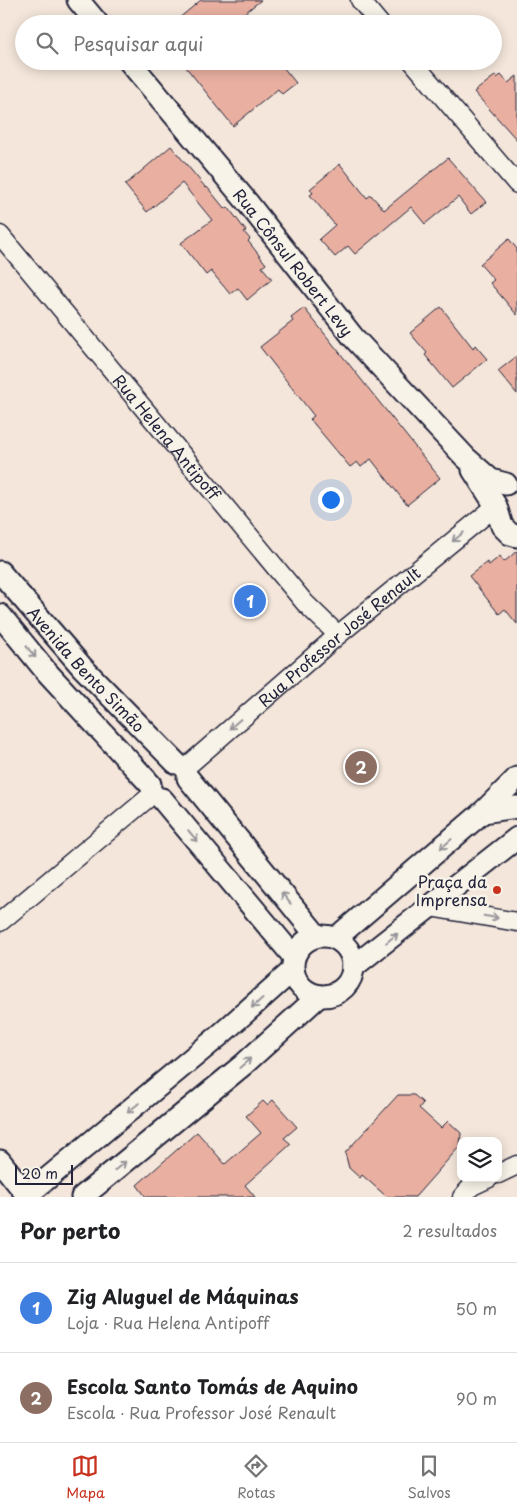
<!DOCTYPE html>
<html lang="pt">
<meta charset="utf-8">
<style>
:root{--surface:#fff;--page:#f2f2f2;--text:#202124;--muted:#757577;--line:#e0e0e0;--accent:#c8321e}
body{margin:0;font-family:"Playpen Sans",sans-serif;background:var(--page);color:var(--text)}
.controls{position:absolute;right:15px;bottom:15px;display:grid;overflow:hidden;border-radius:10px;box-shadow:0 2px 12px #0003}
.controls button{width:45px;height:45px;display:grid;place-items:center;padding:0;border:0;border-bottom:1px solid var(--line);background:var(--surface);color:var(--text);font:25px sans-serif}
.scale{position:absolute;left:15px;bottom:12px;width:58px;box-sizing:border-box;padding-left:5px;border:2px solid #22223b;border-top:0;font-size:14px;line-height:18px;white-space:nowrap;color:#22223b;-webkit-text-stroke:4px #f7f3e8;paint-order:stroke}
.you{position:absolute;left:330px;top:499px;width:18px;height:18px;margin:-12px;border:4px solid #fff;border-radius:50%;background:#1a73e8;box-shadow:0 0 0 8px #1a73e833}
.badge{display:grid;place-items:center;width:32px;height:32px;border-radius:50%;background:var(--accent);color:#fff;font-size:16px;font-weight:700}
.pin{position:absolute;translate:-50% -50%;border:2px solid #fff;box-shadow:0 1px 5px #0006}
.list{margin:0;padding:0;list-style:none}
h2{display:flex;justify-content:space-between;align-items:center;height:65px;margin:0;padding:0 20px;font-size:21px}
h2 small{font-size:16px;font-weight:400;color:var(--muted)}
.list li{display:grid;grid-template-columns:32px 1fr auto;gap:15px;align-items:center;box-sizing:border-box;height:90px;padding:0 20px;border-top:1px solid var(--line)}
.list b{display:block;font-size:19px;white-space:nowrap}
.list p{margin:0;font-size:16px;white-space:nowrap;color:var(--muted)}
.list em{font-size:16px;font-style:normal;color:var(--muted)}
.icon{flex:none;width:28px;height:28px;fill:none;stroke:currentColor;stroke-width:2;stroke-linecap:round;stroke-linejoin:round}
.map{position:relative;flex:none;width:517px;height:1197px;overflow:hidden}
.search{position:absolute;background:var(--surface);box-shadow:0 2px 12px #0003;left:15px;right:15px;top:15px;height:55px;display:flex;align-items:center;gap:12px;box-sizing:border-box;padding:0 18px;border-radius:28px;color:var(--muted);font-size:19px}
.sheet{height:245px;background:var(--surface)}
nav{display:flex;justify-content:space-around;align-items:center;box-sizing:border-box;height:70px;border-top:1px solid var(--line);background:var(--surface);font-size:14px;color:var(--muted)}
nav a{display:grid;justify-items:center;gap:2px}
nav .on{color:var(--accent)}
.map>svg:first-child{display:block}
</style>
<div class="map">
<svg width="517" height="1197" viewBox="0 0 517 1197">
<rect width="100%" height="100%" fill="#f4e6da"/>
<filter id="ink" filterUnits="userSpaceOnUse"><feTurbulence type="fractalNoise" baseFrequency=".02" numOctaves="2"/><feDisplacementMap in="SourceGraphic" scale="10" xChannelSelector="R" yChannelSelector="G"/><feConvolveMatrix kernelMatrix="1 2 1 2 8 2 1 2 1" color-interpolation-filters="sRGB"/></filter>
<g filter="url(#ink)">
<g fill="#e9b0a1" stroke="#22223b">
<path d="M201,0H261L231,24H172Z"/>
<path d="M181,61H238L243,67L250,61H278L296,83L282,94L278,89L233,126Z"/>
<path d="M496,75L497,78L501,75L508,83L517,76V140L474,92Z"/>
<path d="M171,146L206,188L207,187L225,209L228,207L246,231L244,232L250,239L248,241L266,264L262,267L272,279L247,300L238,288L230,294L211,271L206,275L181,243L212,220L182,183L147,212L125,185Z"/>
<path d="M448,158L486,202L471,214L458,197L425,224L411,207L355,254L348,246L335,257L319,239L335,225L310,195L313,193L310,189L340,164L367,198L371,195L384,210Z"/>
<path d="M509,239L517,249V315L490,283L494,280L480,264Z"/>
<path d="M441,307L473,348L475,345L487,359L452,388L425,355L427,353L410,333Z"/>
<path d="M304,308L440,478L407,505L371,459L361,467L357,462L350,467L310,419L314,416L260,347L293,321L291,318Z"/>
<path d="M517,356V394L498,371Z"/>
<path d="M517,551V624L505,609L499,614L469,576L487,562L489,565L500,556L504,562Z"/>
<path d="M398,1095H414L423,1103L419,1108L441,1128L448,1121L461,1133L460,1146L415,1197H387L362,1175L360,1178L349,1168L345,1153Z"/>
<path d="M273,1100L297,1127L284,1138L291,1144L245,1185L255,1197H146L137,1185L197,1132L225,1164L261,1133L246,1116L263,1101L267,1105Z"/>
</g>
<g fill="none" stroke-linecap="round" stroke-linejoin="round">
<defs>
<g id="minor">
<path d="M360,0L380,24"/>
<path d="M412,61L517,184"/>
<path id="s1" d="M0,235L305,603L338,635"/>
<path id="s2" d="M184,769L338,635L496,506"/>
<path d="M430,907L517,922"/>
<path d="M0,922L154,793"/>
<path d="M498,1174L517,1165"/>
<path d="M462,1197L472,1186L489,1178"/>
</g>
<g id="tertiary">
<path d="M78,0L98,24"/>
<path id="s3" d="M129,61L247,202L353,337L465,457L491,480L506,484"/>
<path d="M473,470L496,506L502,526L510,534L517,536"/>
<path id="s4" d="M0,572L82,667L176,763"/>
<path d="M0,615L45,670L150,784"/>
<path d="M188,778L317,936"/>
<path d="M162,799L294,957"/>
<path d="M483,812L517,807"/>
<circle cx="323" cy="966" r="30"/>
<path d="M336,938L483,812L517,778"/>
<path d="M353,967L517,838"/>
<path d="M0,1161L27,1195"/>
<path d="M25,1197L220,1035L293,970"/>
<path d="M82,1197L243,1065L319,996"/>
</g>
</defs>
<use href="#minor" stroke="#22223b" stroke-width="21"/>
<use href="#tertiary" stroke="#22223b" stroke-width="25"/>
<use href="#minor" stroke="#f7f3e8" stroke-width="18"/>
<use href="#tertiary" stroke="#f7f3e8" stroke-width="21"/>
</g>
<defs><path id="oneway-shaft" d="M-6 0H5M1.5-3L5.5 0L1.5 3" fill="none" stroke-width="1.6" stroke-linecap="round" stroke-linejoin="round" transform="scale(1.25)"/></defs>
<g stroke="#97959a">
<use href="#oneway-shaft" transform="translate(458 537) rotate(141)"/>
<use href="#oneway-shaft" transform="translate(31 652) rotate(51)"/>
<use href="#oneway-shaft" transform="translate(235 724) rotate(139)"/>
<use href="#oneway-shaft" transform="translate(193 836) rotate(50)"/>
<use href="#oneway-shaft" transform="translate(446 844) rotate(139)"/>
<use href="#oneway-shaft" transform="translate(286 898) rotate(-129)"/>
<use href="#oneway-shaft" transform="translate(491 917) rotate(10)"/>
<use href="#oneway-shaft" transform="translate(392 938) rotate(-39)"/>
<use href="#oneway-shaft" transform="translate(257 1003) rotate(138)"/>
<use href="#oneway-shaft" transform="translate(245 1063) rotate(-41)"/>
<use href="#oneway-shaft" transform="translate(133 1108) rotate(140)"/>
<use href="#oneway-shaft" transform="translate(120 1166) rotate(-39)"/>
</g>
</g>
<circle fill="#c8321e" stroke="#f7f3e8" stroke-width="2" cx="497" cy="890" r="5"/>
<g text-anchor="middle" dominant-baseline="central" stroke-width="5" stroke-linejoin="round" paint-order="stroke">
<g font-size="16" fill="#22223b" stroke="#f7f3e8">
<text stroke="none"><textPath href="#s3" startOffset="260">Rua Cônsul Robert Levy</textPath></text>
<text stroke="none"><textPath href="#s1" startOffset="262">Rua Helena Antipoff</textPath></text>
<text stroke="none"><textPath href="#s2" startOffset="204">Rua Professor José Renault</textPath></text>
<text stroke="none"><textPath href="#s4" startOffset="130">Avenida Bento Simão</textPath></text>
</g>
<g font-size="16" fill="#22223b" stroke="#f7f3e8" text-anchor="end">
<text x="487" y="881">Praça da<tspan x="487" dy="18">Imprensa</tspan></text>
</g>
</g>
</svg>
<div class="controls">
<button><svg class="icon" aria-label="layers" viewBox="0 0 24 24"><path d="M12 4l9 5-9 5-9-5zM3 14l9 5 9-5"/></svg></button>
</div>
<div class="scale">20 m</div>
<div class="you"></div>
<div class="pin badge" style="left:250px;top:601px;background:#3f7fe0">1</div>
<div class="pin badge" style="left:361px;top:767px;background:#8d6e63">2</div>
<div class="search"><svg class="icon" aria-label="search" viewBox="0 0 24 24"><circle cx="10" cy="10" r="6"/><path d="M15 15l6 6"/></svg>Pesquisar aqui</div>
</div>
<section class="sheet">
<h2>Por perto<small>2 resultados</small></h2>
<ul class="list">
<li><span class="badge" style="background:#3f7fe0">1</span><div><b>Zig Aluguel de Máquinas</b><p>Loja · Rua Helena Antipoff</p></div><em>50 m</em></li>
<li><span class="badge" style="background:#8d6e63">2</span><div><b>Escola Santo Tomás de Aquino</b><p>Escola · Rua Professor José Renault</p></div><em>90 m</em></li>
</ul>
</section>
<nav>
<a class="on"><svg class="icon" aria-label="map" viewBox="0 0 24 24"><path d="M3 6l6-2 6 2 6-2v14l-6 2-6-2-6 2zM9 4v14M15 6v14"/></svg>Mapa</a>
<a><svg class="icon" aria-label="directions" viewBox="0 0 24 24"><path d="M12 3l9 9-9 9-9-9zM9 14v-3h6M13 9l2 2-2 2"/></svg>Rotas</a>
<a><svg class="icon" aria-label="saved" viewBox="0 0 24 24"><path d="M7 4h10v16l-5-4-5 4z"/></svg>Salvos</a>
</nav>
